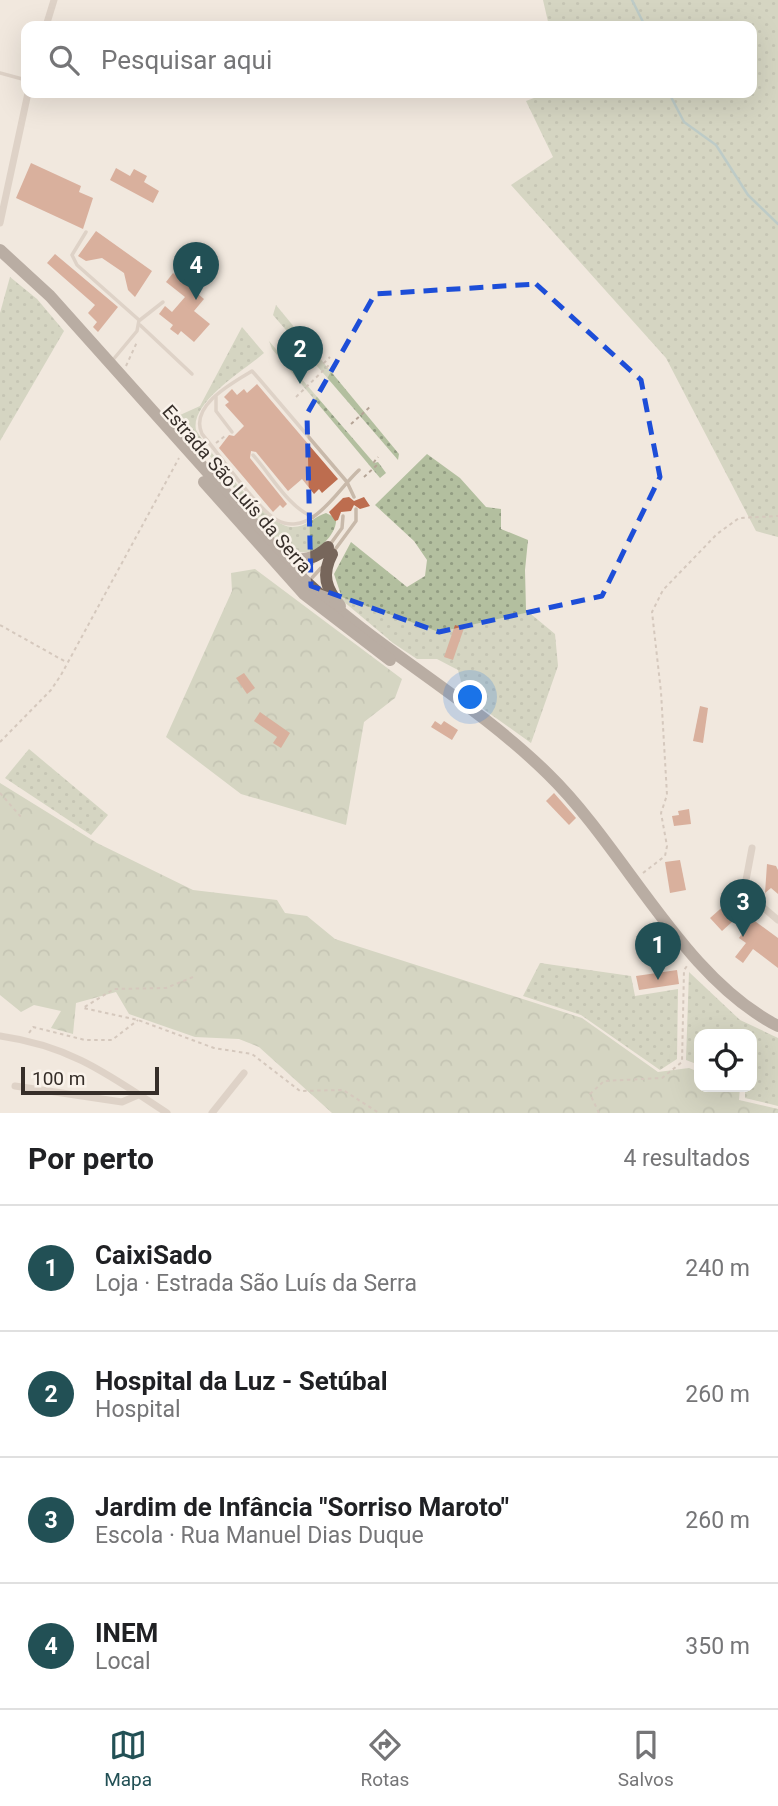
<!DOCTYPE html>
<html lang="pt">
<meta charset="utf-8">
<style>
:root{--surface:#fff;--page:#f6f6f6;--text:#202124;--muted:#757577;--line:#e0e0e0;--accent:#225055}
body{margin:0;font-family:Roboto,sans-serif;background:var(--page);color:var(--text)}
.controls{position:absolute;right:21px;bottom:21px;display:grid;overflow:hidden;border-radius:14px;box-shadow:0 7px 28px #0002}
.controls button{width:63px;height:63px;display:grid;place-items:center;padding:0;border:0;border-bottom:2px solid var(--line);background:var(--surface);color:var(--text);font:35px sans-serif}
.scale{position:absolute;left:21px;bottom:18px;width:138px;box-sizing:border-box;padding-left:7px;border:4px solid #362e29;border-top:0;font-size:19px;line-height:24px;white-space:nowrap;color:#362e29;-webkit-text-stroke:5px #f9f2ea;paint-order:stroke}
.you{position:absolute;left:471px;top:698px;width:24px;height:24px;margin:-18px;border:5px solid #fff;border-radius:50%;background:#1a73e8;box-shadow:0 0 0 10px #1a73e833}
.badge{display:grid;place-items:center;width:46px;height:46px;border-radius:50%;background:var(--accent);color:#fff;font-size:23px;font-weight:700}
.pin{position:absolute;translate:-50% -58px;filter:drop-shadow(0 2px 4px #0008)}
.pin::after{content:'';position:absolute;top:37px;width:24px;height:21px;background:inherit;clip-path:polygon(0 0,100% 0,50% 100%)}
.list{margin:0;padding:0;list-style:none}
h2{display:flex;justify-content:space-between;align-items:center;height:91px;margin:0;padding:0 28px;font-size:30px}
h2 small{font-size:23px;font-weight:400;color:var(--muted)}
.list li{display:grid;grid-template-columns:46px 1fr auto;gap:21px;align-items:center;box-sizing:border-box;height:126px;padding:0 28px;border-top:2px solid var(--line)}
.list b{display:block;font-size:26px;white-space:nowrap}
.list p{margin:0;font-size:23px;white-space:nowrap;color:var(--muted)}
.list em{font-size:23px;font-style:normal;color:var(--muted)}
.icon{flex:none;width:38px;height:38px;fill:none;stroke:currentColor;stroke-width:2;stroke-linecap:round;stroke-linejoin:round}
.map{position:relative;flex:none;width:778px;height:1113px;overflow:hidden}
.search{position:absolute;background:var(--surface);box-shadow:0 7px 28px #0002;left:21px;right:21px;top:21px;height:77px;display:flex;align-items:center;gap:18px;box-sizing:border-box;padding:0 24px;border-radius:14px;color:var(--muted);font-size:26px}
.sheet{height:595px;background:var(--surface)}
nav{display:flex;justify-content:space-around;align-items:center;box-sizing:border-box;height:98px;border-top:2px solid var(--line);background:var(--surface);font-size:19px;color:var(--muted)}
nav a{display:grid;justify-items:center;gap:4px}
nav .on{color:var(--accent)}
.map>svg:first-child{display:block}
</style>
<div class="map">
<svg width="778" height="1113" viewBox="0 0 778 1113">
<defs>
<pattern id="grass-dots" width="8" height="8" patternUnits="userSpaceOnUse" patternTransform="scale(1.75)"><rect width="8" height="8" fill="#b3bf9f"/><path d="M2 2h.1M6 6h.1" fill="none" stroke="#929c82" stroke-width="1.8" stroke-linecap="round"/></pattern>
<pattern id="forest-crowns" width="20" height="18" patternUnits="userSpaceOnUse" patternTransform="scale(1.75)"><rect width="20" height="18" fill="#b3bf9f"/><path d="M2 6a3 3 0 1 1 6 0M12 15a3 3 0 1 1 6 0" fill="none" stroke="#929c82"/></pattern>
</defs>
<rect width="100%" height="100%" fill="#f1e8de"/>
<g fill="url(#grass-dots)">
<path d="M543,0H778V537L756,531L666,358L511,185L553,157L526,101L547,93H752V26H549Z"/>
<path d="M10,277L37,299L64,331L0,441V313Z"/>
<path d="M276,305L399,454L398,460L273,315Z"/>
<path d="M242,327L264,353C245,370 190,402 196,430C210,453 265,525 291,527C306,528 313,517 326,513L336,518C337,527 331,536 325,542C283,583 239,490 217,464C209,455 200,445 191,436C184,430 175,427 169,420L200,406Z"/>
<path d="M269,341L374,463L378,462L386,473L380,478L272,349Z"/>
<path d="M427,454L460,478L486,507L501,509V529L528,540L525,570L526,610L555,634L558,666L531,743L465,696L458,670L437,659H417L393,643L343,601L334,574L351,542L407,587L425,576L427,560L414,541L375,505Z"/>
<path d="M29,749L108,815L91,835L5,778Z"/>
<path d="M540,963L631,976L635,996L678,989L677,1059L660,1070L581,1015L523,996Z"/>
<path d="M689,972L740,1020L778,1038V1106L745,1098V1087H752V1034H699V1065L686,1060Z"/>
</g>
<g fill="url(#forest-crowns)">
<path d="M255,569L402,679L395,698L364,722L346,825L241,794L166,737L232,591L231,573Z"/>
<path d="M0,783L97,843L193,890L277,900L285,913L307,916L335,939L582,1018L658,1072L689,1068L699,1072V1087H740L739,1100L778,1109V1113H332L259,1047L239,1039L195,1037L129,1014L116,992L76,1003L73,1034L51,1028L61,1011L34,1005L21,1012L0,995Z"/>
</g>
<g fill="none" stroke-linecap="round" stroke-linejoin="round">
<g stroke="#7fa8ac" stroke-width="2.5">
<path d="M632,0L645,26"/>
<path d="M669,93L684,122L716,145L748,195L778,224"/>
</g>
</g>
<g fill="#bd6d4f">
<path d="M31,163L81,186L79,192L93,198L83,229L16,198Z"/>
<path d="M116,168L130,176L134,169L147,176L144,182L159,191L153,203L110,180Z"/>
<path d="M96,231L152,271L135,297L128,290L124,273L102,258L86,261L78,256Z"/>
<path d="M55,254L118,307L98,332L93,327L97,322L88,313L95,305L47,263Z"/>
<path d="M173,273L204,299L194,311L210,324L194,342L181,331L178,335L170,329L173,325L159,314L165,306L172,312L185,297L166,282Z"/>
<path d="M257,384L338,479L322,493L319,489L314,494L302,479L288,491L256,452L251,451L250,458L287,504L283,508L280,505L273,512L219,448L229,435L234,436L244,426L225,405L229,402L224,397L232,389L237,395L244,389L247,393Z"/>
<path d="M349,497L354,501L364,497L370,506L360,509L354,505L351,511L341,512L338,520L335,521L329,512L343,498Z"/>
<path d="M455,625L464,628L453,660L444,657Z"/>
<path d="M244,673L255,688L247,694L236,678Z"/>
<path d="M700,706L708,708L703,743L693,741Z"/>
<path d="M260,712L290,733L281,748L273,743L277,737L254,721Z"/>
<path d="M435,721L441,725L444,721L458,730L452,740L431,727Z"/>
<path d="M554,793L576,818L569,825L546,801Z"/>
<path d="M689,809L691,824L674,826L672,816L679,815L678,811Z"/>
<path d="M680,860L686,890L670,893L665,862Z"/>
<path d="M767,864L776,866L778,870V894L771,888L765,893Z"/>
<path d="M727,903L731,908L734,905L742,913L722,931L710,918Z"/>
<path d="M752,919L778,938V968L753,949L743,963L735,957L746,943L739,938Z"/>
<path d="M677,970L679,984L639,990L636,976Z"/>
</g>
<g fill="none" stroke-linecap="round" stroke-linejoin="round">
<g stroke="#b4a395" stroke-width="2" stroke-dasharray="3.5 3.5" stroke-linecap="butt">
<path d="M126,366L137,342"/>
<path d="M296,397L328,366L324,363L330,357"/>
<path d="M351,424L371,406"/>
<path d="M216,443L225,436"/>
<path d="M364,477L377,465L374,462L378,457"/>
<path d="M0,625L66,662"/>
<path d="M0,742L51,690L61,675L179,458"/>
<path d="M0,793L21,817"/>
<path d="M643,873L665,856L667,846L661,813L667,795L661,692L652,612L663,590L717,534L739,518L778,516"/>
<path d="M193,977L166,988L114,989L83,1008L138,1020L214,1048L252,1054L300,1091L343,1090L379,1113"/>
<path d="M29,1033L33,1027L85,1040H112L138,1020"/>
<path d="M599,1113L590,1094L604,1081L662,1078L682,1062L684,970L687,966"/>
</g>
<g stroke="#c8b9aa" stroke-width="3.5">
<path d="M0,73L26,80"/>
<path d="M86,232L72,255L77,265L139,320L137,331L112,361"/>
<path d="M140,320L163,302"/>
<path d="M140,325L192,374"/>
<path d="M216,397V411L232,432"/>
<path d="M253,455C271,475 288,507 313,517"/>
<path d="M354,497L347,482L260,380L252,371C232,383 189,406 202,434C219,454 258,510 277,520C289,527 303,524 313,517C331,505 343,485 359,470"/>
<path d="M329,546L342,528L343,516"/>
<path d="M334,551L356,521V509"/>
<path d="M304,575L314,561"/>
<path d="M310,580L321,568"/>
</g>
<g stroke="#c8b9aa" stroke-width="7">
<path d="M46,26L54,0"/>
<path d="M0,223L28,93"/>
<path d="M752,848L744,891L778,920"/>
<path d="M0,1036C71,1046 109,1075 167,1113"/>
<path d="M15,1086L122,1102L138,1095"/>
<path d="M212,1113L244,1073"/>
</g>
<g stroke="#77665b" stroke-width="12">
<path d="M0,250L50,296L304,580C380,651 474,701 548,774C626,850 682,977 778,1026"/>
<path d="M204,482L304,594L390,660"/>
<path d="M332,554C321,575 326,588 340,606"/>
<path d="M284,555C301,563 315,559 328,547"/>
</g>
</g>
<path d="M0 0H778V1113H0ZM536,284L641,380L660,477L602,596L439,632L311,586L307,414L375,294Z" fill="#f1e8de" fill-opacity=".55" fill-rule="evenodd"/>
<path fill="none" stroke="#1d4ed8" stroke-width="5" stroke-dasharray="14 9" stroke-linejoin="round" d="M536,284L641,380L660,477L602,596L439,632L311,586L307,414L375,294Z"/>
<g text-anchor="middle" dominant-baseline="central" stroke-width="5" stroke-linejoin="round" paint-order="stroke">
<g font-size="19" fill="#362e29" stroke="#f9f2ea">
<text transform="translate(237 489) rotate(49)">Estrada São Luís da Serra</text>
</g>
</g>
</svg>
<div class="controls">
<button><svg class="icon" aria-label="locate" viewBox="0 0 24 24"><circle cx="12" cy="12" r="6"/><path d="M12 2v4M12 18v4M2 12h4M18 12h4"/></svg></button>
</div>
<div class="scale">100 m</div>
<div class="you"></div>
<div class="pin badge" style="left:658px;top:980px">1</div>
<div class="pin badge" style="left:300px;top:384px">2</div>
<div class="pin badge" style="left:743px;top:937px">3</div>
<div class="pin badge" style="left:196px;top:300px">4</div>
<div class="search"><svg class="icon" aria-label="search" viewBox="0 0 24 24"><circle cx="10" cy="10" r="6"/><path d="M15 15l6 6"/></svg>Pesquisar aqui</div>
</div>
<section class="sheet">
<h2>Por perto<small>4 resultados</small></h2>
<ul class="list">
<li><span class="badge">1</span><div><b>CaixiSado</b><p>Loja · Estrada São Luís da Serra</p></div><em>240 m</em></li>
<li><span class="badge">2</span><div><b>Hospital da Luz - Setúbal</b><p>Hospital</p></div><em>260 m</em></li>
<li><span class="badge">3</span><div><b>Jardim de Infância &quot;Sorriso Maroto&quot;</b><p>Escola · Rua Manuel Dias Duque</p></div><em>260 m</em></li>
<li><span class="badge">4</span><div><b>INEM</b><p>Local</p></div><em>350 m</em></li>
</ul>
</section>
<nav>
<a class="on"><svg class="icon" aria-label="map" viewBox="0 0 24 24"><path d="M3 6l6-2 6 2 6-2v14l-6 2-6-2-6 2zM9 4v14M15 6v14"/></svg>Mapa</a>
<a><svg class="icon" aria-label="directions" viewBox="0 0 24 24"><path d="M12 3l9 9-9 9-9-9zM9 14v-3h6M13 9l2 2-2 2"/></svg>Rotas</a>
<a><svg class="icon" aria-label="saved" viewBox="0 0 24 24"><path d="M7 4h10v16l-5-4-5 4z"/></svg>Salvos</a>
</nav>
